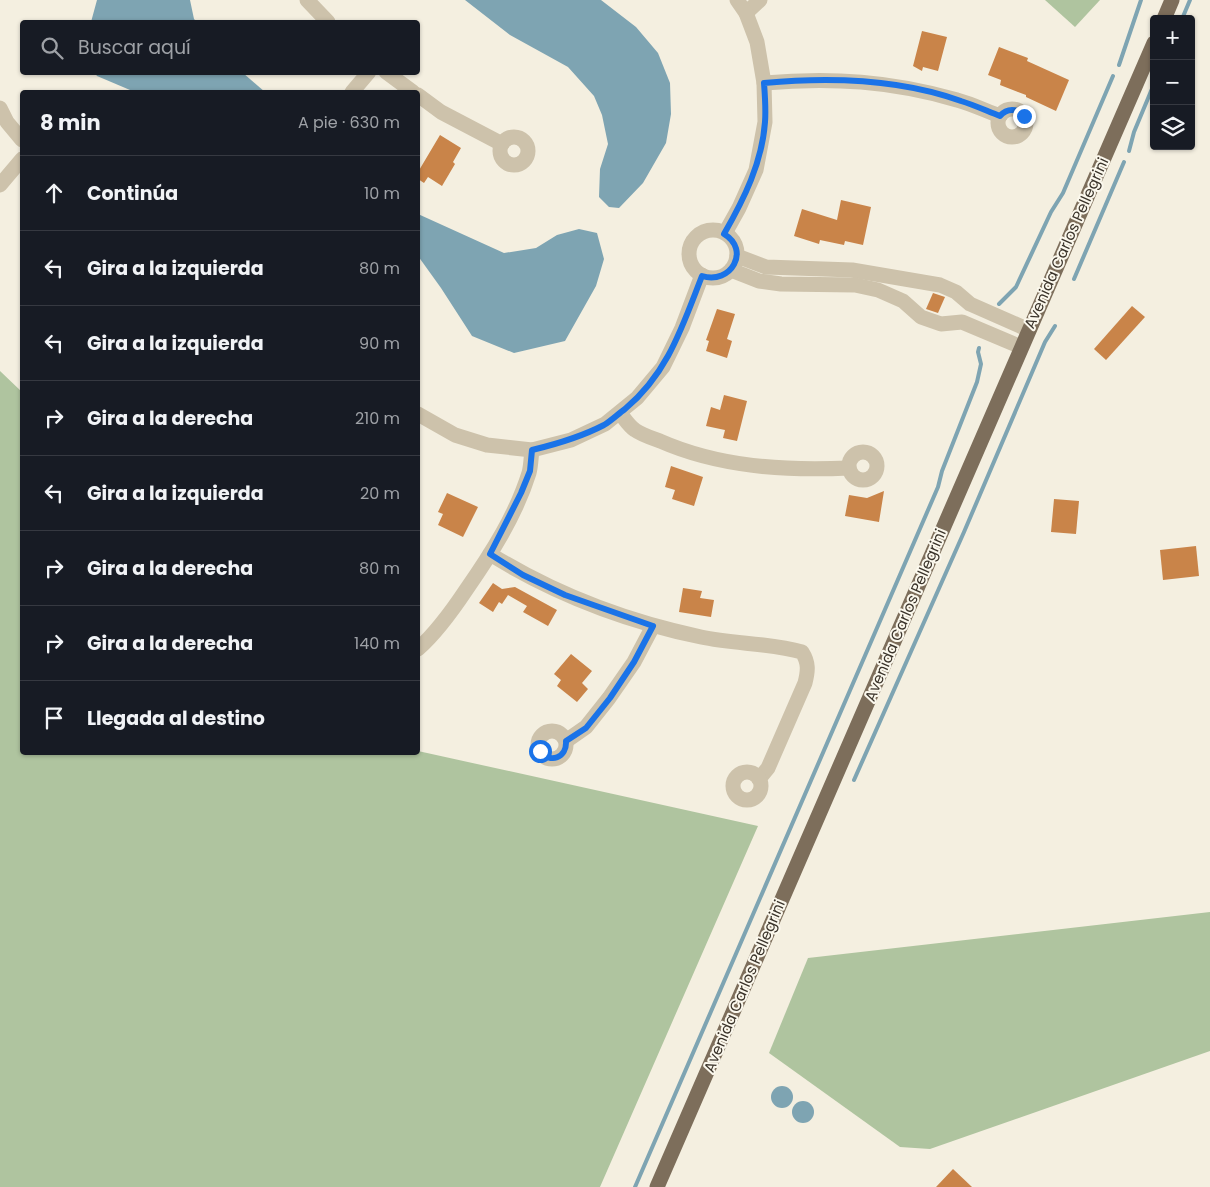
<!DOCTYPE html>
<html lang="es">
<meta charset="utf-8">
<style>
:root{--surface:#171b24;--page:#20242c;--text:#f1f3f6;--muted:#9ea1a6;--line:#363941}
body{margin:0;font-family:Poppins,sans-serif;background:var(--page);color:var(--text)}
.controls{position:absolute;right:15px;top:15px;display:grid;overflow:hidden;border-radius:5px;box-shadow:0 1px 4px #0004}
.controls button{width:45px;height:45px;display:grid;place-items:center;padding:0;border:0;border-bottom:1px solid var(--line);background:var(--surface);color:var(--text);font:25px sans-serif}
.stop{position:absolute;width:15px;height:15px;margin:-11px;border:4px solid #1a73e8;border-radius:50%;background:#fff}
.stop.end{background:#1a73e8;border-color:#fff;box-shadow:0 1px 5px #0008}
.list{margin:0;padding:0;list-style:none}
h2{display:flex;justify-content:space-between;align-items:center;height:65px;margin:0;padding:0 20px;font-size:21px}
h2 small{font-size:16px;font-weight:400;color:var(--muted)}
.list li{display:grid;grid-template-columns:32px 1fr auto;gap:15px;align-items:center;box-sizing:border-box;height:75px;padding:0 20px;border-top:1px solid var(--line)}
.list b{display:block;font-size:19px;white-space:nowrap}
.list em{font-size:16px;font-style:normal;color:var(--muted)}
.icon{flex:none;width:28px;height:28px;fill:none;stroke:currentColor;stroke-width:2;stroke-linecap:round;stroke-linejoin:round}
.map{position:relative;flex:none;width:1210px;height:1187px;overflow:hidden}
.search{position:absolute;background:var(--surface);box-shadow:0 1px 4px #0004;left:20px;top:20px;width:400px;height:55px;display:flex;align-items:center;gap:12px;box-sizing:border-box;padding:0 18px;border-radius:5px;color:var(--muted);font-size:19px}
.panel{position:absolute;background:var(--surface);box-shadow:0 1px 4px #0004;left:20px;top:90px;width:400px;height:665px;border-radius:5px}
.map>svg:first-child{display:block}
</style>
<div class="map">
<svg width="1210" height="1187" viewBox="0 0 1210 1187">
<rect width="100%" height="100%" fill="#f4efe0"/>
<g fill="#afc49f">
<path d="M1045,0H1100L1075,27Z"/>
<path d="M0,371L22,392V752H418V751L758,826L600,1187H0Z"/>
<path d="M1210,912V1051L930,1149L900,1147L769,1053L808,958Z"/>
</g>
<g fill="#7ea4b2">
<path d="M97,0H190L194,19L197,22H91Z"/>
<path d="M465,0H601L636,27L658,53L670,83L671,114L666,143L643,183L619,208L609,207L599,197L600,169L608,144L602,115L594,96L568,67L510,35Z"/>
<path d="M95,73H243L265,92H146L130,90L97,76Z"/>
<path d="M418,214L504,253L536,248L557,235L579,229L597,233L604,259L596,286L565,341L514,353L472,336L441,288L418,256Z"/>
<circle cx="782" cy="1097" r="11"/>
<circle cx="803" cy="1112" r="11"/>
</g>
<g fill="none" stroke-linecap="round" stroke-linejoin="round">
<g stroke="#7ea4b2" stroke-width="4">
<path d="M1182,19L1190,0"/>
<path d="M1119,65L1141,0"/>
<path d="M1129,151L1134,132L1154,84"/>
<path d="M1074,279L1124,162"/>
<path d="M999,304L1016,287L1051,212L1063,193L1113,76"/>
<path d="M854,780L964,532L1045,342L1055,326"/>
<path d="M635,1187L938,487L942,471L977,382L981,364L978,352L979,348"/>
</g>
</g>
<g fill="#c98449">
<path d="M922,31L947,37L938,71L923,67L922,71L913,66Z"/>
<path d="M999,47L1028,58L1027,61L1069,80L1056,111L1026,97V95L1000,85L1001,80L988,75Z"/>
<path d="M440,135L461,148L453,162L455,164L442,186L428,177L424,183L418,179V172Z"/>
<path d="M841,200L871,207L863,245L845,241L844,245L820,240L819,244L794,236L802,209L837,220Z"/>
<path d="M933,293L945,297L938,313L926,309Z"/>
<path d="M1132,306L1145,317L1106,360L1094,349Z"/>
<path d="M717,309L735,314L727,339L732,341L727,358L706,351L709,341L706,340Z"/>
<path d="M724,395L747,401L737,441L723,438L725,430L706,426L711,407L720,410Z"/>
<path d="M671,466L703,477L694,506L672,499L675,490L665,487Z"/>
<path d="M884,491L879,522L845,516L849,495L867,498Z"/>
<path d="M447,493L478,507L463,537L438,525L443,514L438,512Z"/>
<path d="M1054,499L1079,501L1076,534L1051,532Z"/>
<path d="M1196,546L1199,576L1163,580L1160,550Z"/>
<path d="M493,583L502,589L515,587L557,610L548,626L523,612L527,606L508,595L502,604L499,602L493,612L479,603Z"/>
<path d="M683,588L702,591L700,598L714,600L711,617L679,612Z"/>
<path d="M571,654L592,671L582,683L588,689L577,702L557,686L561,680L554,674Z"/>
<path d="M953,1169L972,1187H936Z"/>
</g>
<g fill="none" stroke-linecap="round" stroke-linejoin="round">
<g stroke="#cdc2ab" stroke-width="15">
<path d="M307,0L328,22"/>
<path d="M746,13L760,0"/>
<path d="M386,72L413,92"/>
<path d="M764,83C831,77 892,81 957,100C972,104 986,111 1000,116"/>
<path d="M352,92L369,72"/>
<path d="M418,95L441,112L502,144"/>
<path d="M0,108L7,122L22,140"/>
<circle cx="1012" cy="123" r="14"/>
<circle cx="514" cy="151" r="14"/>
<path d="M0,185L22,159"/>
<circle cx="713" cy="254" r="24"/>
<path d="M725,233L739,208L756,170L765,122L764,83L757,42L746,13L737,0"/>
<path d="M737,256L766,267L852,270L940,285L956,292L970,304L1029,330"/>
<path d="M731,270L759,281L781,284L855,285L878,290L903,301L921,317L941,324L962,322L1021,347"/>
<path d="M620,413C624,418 629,426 635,430C642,435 652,438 660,441C719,467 785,471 849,468"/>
<path d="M418,414L455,435L487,445L532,450L571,440L605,424L637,398L663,367L682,328L702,275"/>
<circle cx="863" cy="466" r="14"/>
<path d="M490,554C556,595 625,621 701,637C734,644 770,643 802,652C809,663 808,671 805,683L768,768L759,779"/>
<path d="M418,649C437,632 452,611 466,590C491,554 516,515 529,473C531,466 531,457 532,450"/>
<circle cx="552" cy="745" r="14"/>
<path d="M566,741L586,727L609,698L634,662L653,626"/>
<circle cx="747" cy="786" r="14"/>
</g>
<g stroke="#7d6e5b" stroke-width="15">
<path d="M1164,19L1172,0"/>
<path d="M657,1187L1154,43"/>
</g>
</g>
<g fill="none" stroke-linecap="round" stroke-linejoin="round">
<path stroke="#1a73e8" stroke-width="6" d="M540,751C550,764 567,758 566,741L586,728L610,698L634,662L653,626L565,595L523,575L490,554L521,493L530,471L532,450C557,444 581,437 604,425C611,421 618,414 625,409C668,373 682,327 702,276C731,285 751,250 724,234C744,199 762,163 765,122C766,109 765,96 764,83C828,77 900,79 961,101C974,105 987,111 1000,116C1007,108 1017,108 1024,116"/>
</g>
<g text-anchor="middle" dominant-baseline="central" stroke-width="4" stroke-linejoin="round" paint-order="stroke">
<g font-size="15" fill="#3a332a" stroke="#fbf8ed">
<text transform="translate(1066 243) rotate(-66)">Avenida Carlos Pellegrini</text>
<text transform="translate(905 615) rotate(-67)">Avenida Carlos Pellegrini</text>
<text transform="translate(744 986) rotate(-67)">Avenida Carlos Pellegrini</text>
</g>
</g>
</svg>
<div class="controls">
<button>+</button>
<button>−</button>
<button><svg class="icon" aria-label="layers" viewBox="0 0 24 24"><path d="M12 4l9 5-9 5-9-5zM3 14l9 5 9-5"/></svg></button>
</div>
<div class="stop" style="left:540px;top:751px"></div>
<div class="stop end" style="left:1024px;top:116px"></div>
<div class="search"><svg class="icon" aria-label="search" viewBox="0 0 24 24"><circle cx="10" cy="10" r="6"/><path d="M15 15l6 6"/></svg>Buscar aquí</div>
<section class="panel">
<h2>8 min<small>A pie · 630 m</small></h2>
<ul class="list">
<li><svg class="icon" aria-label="ahead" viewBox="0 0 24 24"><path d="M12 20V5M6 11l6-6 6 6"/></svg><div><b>Continúa</b></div><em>10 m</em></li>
<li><svg class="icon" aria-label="left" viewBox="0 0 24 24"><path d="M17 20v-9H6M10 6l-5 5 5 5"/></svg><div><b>Gira a la izquierda</b></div><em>80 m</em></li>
<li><svg class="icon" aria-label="left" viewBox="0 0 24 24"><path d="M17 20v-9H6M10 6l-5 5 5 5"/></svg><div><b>Gira a la izquierda</b></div><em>90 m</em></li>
<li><svg class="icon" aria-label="right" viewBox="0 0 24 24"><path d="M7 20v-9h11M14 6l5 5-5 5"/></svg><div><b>Gira a la derecha</b></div><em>210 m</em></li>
<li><svg class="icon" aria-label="left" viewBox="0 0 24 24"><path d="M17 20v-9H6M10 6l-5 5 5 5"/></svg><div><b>Gira a la izquierda</b></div><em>20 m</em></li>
<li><svg class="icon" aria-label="right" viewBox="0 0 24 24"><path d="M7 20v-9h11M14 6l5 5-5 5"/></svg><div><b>Gira a la derecha</b></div><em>80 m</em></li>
<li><svg class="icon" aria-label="right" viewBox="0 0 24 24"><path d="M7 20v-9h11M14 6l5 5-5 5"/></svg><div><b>Gira a la derecha</b></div><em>140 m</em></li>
<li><svg class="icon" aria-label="arrive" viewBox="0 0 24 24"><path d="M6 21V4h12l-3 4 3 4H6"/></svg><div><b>Llegada al destino</b></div></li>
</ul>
</section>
</div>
